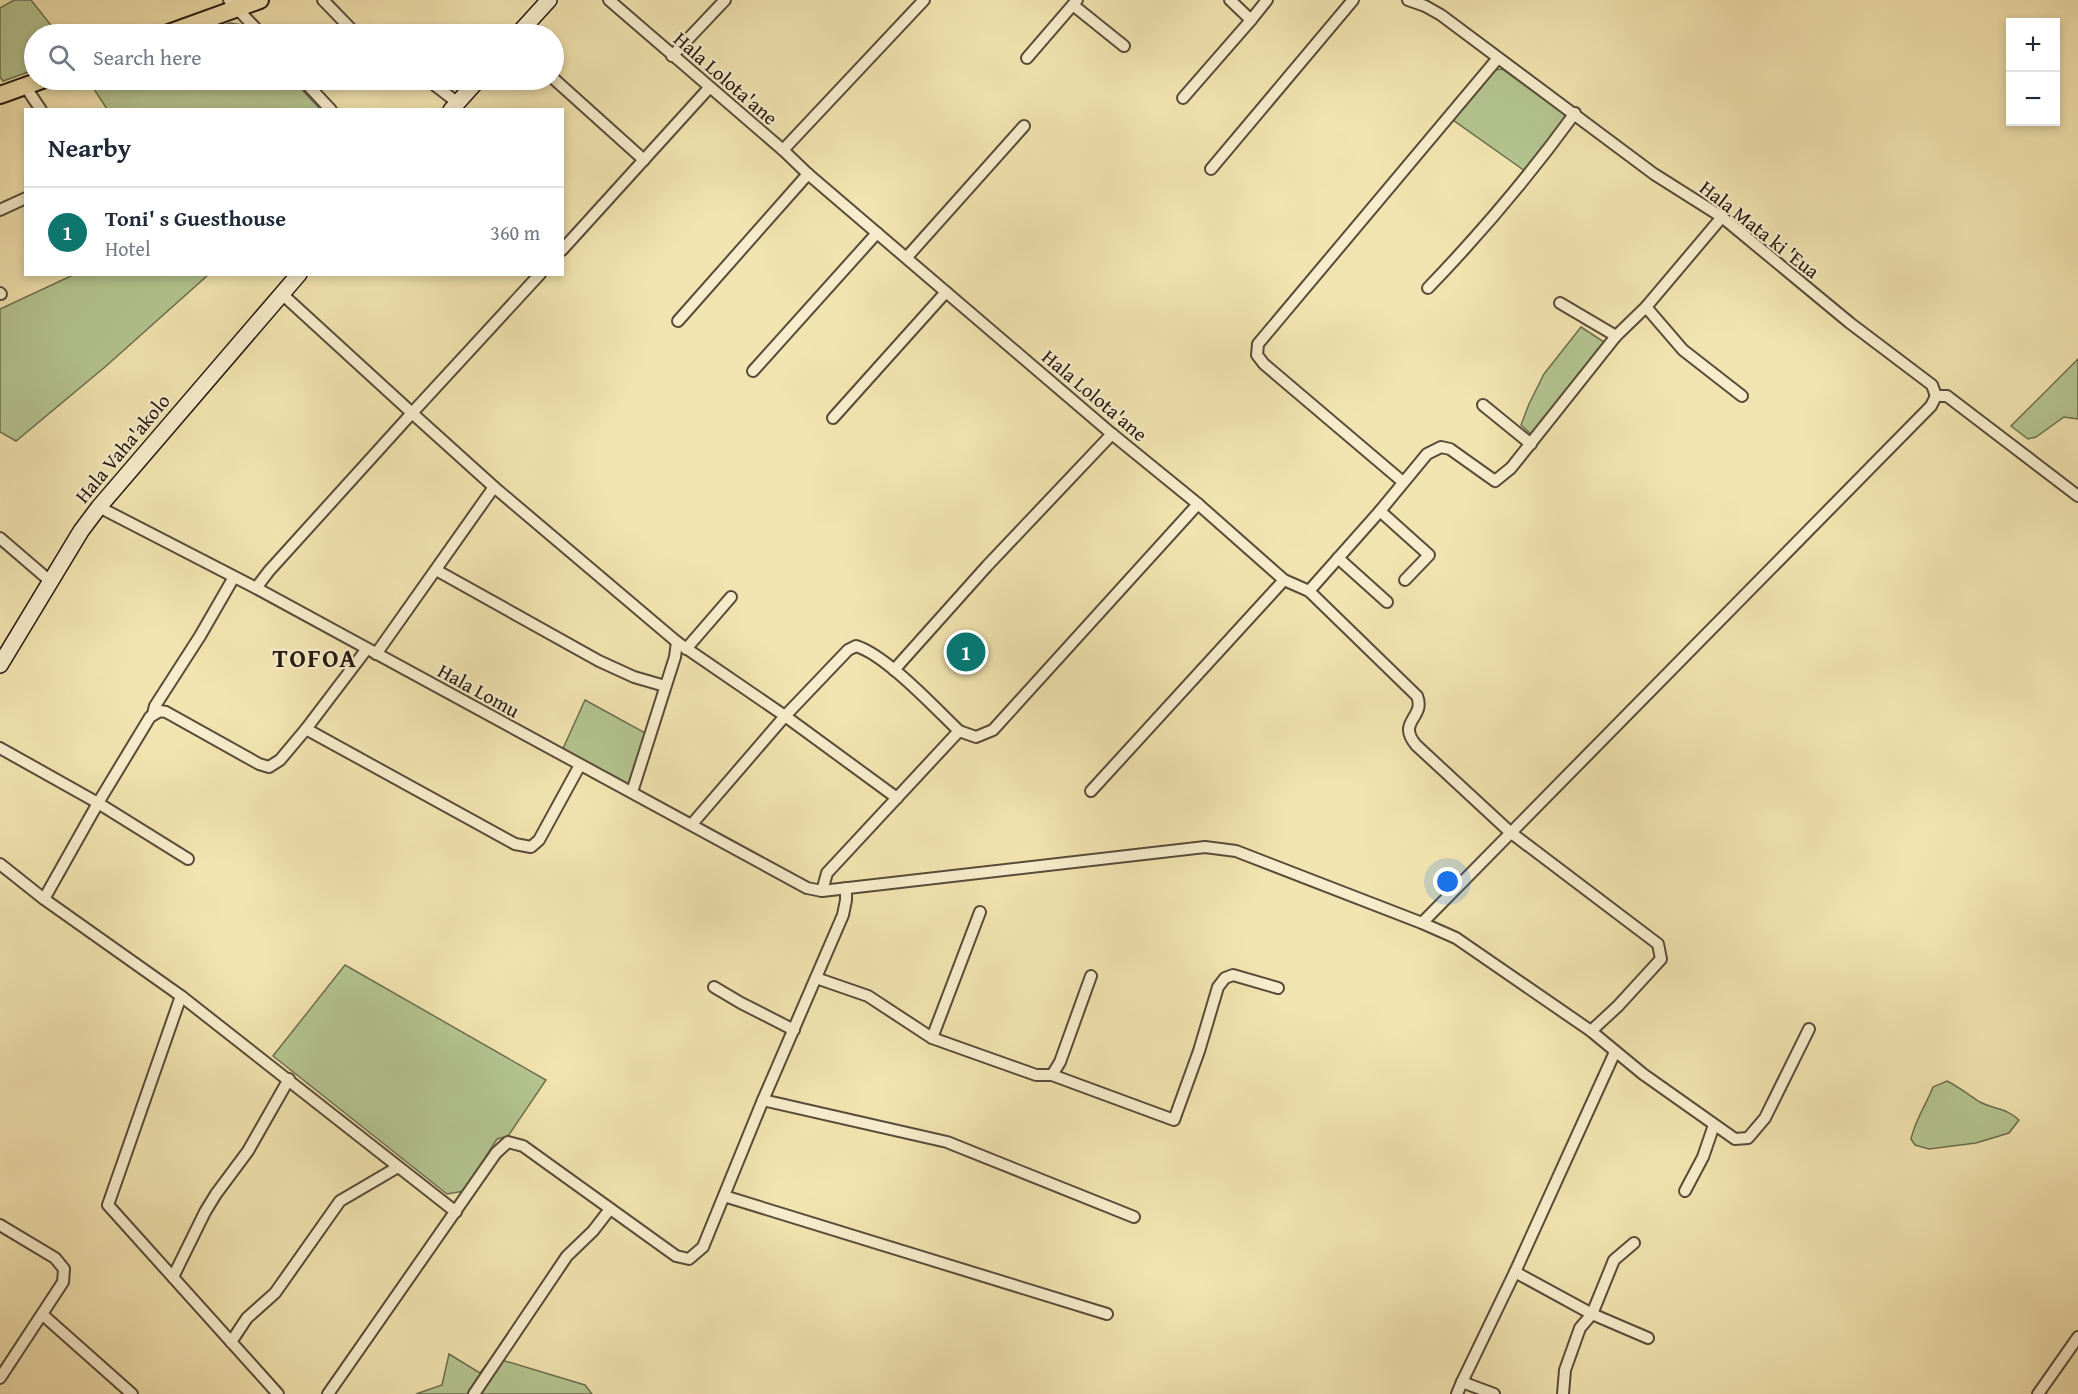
<!DOCTYPE html>
<meta charset="utf-8">
<style>
:root{--surface:#fff;--page:#f2f2f3;--text:#1f2937;--muted:#747a83;--line:#e0e1e3;--accent:#0f766e}
body{margin:0;font-family:"Gentium Book Plus",serif;background:var(--page);color:var(--text)}
.controls{position:absolute;right:18px;top:18px;display:grid;overflow:hidden;border-radius:0px;box-shadow:0 3px 9px #0003}
.controls button{width:54px;height:54px;display:grid;place-items:center;padding:0;border:0;border-bottom:2px solid var(--line);background:var(--surface);color:var(--text);font:30px sans-serif}
.you{position:absolute;left:1448px;top:882px;width:21px;height:21px;margin:-15px;border:4px solid #fff;border-radius:50%;background:#1a73e8;box-shadow:0 0 0 9px #1a73e833}
.badge{display:grid;place-items:center;width:39px;height:39px;border-radius:50%;background:var(--accent);color:#fff;font-size:20px;font-weight:700}
.pin{position:absolute;translate:-50% -50%;border:3px solid #fff;box-shadow:0 2px 6px #0006}
.list{margin:0;padding:0;list-style:none}
h2{display:flex;justify-content:space-between;align-items:center;height:78px;margin:0;padding:0 24px;font-size:26px}
h2 small{font-size:20px;font-weight:400;color:var(--muted)}
.list li{display:grid;grid-template-columns:39px 1fr auto;gap:18px;align-items:center;box-sizing:border-box;height:90px;padding:0 24px;border-top:2px solid var(--line)}
.list b{display:block;font-size:22px;white-space:nowrap}
.list p{margin:0;font-size:20px;white-space:nowrap;color:var(--muted)}
.list em{font-size:20px;font-style:normal;color:var(--muted)}
.icon{flex:none;width:33px;height:33px;fill:none;stroke:currentColor;stroke-width:2;stroke-linecap:round;stroke-linejoin:round}
.map{position:relative;flex:none;width:2078px;height:1394px;overflow:hidden}
.search{position:absolute;background:var(--surface);box-shadow:0 3px 9px #0003;left:24px;top:24px;width:540px;height:66px;display:flex;align-items:center;gap:15px;box-sizing:border-box;padding:0 21px;border-radius:33px;color:var(--muted);font-size:22px}
.panel{position:absolute;background:var(--surface);box-shadow:0 3px 9px #0003;left:24px;top:108px;width:540px;height:168px;border-radius:0px}
.map>svg:first-child{display:block}
</style>
<div class="map">
<svg width="2078" height="1394" viewBox="0 0 2078 1394">
<rect width="100%" height="100%" fill="#f2e4b0"/>
<filter id="stains"><feTurbulence type="fractalNoise" baseFrequency=".00333" numOctaves="4"/><feColorMatrix values="0 0 0 0 .2 0 0 0 0 .09 0 0 0 0 .02 0 0 0 .5 -.17"/></filter>
<radialGradient id="worn" r=".72"><stop offset=".6" stop-color="#630" stop-opacity="0"/><stop offset="1" stop-color="#630" stop-opacity=".3"/></radialGradient>
<g fill="#b4c590" stroke="#6c6e50" stroke-width="1.5">
<path d="M14,0H31L58,34H34V70L3,81L0,77V8Z"/>
<path d="M230,23L243,25L251,34H196Z"/>
<path d="M1502,69L1564,113L1565,119L1525,171L1453,120L1495,70Z"/>
<path d="M88,80H293L320,109H107Z"/>
<path d="M73,275H208L105,367L16,441L0,432V309Z"/>
<path d="M1581,327L1604,342V346L1531,434L1521,425L1529,404L1544,374Z"/>
<path d="M2078,359V419L2064,417L2036,437L2028,439L2011,426Z"/>
<path d="M585,700L649,735L631,787L561,753Z"/>
<path d="M345,965L546,1080L508,1136L497,1139L464,1191L447,1194L273,1056Z"/>
<path d="M1947,1081C1959,1087 1969,1095 1980,1102C1995,1110 2005,1107 2019,1120L2009,1133L1976,1143L1929,1149L1915,1145L1911,1139C1915,1120 1926,1105 1933,1087Z"/>
<path d="M449,1354L480,1373L492,1357L585,1385L592,1394H416L442,1385Z"/>
</g>
<g fill="none" stroke-linecap="round" stroke-linejoin="round">
<defs>
<g id="minor">
<path d="M229,0L261,34"/>
<path d="M323,0L353,31L360,34"/>
<path d="M609,0L783,150L808,174L1112,434L1198,504L1284,580L1309,591L1417,696C1426,718 1396,721 1416,745L1510,832L1658,944L1661,959L1618,1006L1591,1031"/>
<path d="M1230,0L1251,20L1267,0"/>
<path d="M1408,0L1425,6L1441,15L1654,174L1722,217L1850,323L1932,385L1936,396H1947L2078,496"/>
<path d="M1073,5L1124,46"/>
<path d="M672,56L725,0"/>
<path d="M1027,58L1077,0"/>
<path d="M554,79L644,160"/>
<path d="M303,80L331,110"/>
<path d="M428,80L458,103"/>
<path d="M25,86L41,110"/>
<path d="M1183,98L1251,20"/>
<path d="M783,150L924,0"/>
<path d="M1211,169L1353,0"/>
<path d="M0,210L26,198"/>
<path d="M562,250L709,88"/>
<path d="M907,257L1024,126"/>
<path d="M540,274L412,413L494,487L677,642L785,716L848,650L856,646C886,655 935,708 959,731"/>
<path d="M1428,288C1481,233 1530,175 1575,113"/>
<path d="M0,293L1,294"/>
<path d="M1560,303L1616,336"/>
<path d="M1646,307L1683,350L1742,396"/>
<path d="M678,321L808,174"/>
<path d="M753,371L877,233"/>
<path d="M1483,405L1531,444"/>
<path d="M833,418L946,292"/>
<path d="M1403,482L1264,364L1257,355L1258,344L1498,58"/>
<path d="M99,507L256,588L807,888L822,891L1205,847L1236,851L1422,923L1456,938L1591,1031L1643,1074L1735,1139L1748,1138L1765,1118L1809,1029"/>
<path d="M1380,511L1429,555L1405,580"/>
<path d="M0,538L50,581"/>
<path d="M1338,558L1387,602"/>
<path d="M436,570L599,661L634,677L665,686"/>
<path d="M256,588L269,571L412,413L282,294"/>
<path d="M1309,591L1380,511L1427,454L1441,447L1450,449L1495,481L1511,468L1616,336L1646,307L1722,217"/>
<path d="M686,649L731,597"/>
<path d="M376,654L494,487"/>
<path d="M894,670L987,566L1112,434"/>
<path d="M153,714L155,706L200,636L234,577"/>
<path d="M306,729L515,844L531,847L539,840L580,765"/>
<path d="M0,748L98,803L150,717L160,711L166,712L259,764L269,767L280,760L306,729L366,650"/>
<path d="M1091,791L1284,580"/>
<path d="M632,792L675,657L677,642"/>
<path d="M692,824L785,716L897,798"/>
<path d="M0,864L44,899L181,996L456,1212"/>
<path d="M822,891L827,873L959,731L976,737L993,730L1198,504"/>
<path d="M44,899L98,803L188,859"/>
<path d="M1422,923L1931,406L1936,396"/>
<path d="M816,978L868,996L932,1038L1036,1075H1052L1060,1062L1091,976"/>
<path d="M714,987L741,1003L794,1030"/>
<path d="M181,996L108,1205L278,1394"/>
<path d="M932,1038L980,912"/>
<path d="M1052,1075L1174,1120L1199,1051L1218,987L1225,978L1233,975L1278,988"/>
<path d="M763,1100L947,1142L1134,1217"/>
<path d="M1685,1191L1703,1157L1714,1125"/>
<path d="M724,1196L1107,1314"/>
<path d="M0,1225L55,1258L64,1269L63,1282L0,1378"/>
<path d="M1515,1272L1592,1314L1648,1338"/>
<path d="M173,1277L205,1212L216,1194L248,1151L289,1079"/>
<path d="M43,1315L132,1394"/>
<path d="M231,1342L247,1318L275,1293L340,1201L398,1167"/>
<path d="M1462,1382L1515,1272L1615,1052"/>
<path d="M328,1394L496,1153L508,1142L523,1146L676,1256L689,1259L703,1247L763,1100L843,915L846,900V888"/>
<path d="M474,1394L567,1256L593,1231L610,1209"/>
<path d="M1457,1394L1462,1382L1494,1394"/>
<path d="M1563,1394L1565,1370L1580,1328L1592,1314L1614,1260L1634,1243"/>
<path d="M2038,1394L2078,1337"/>
</g>
<g id="secondary">
<path d="M518,34L549,0"/>
<path d="M451,110L478,80"/>
<path d="M0,665L81,531L99,507L299,274"/>
</g>
<g id="primary">
<path d="M166,34L260,0"/>
<path d="M0,95L42,80"/>
</g>
</defs>
<use href="#minor" stroke="#584b39" stroke-width="14"/>
<use href="#secondary" stroke="#251811" stroke-width="18"/>
<use href="#primary" stroke="#251811" stroke-width="20"/>
<use href="#minor" stroke="#f7edcc" stroke-width="10"/>
<use href="#secondary" stroke="#f7edcc" stroke-width="15"/>
<use href="#primary" stroke="#f2e4b0" stroke-width="16"/>
</g>
<g text-anchor="middle" dominant-baseline="central" stroke-width="4.5" stroke-linejoin="round" paint-order="stroke">
<g font-size="20" fill="#251811" stroke="#f7edcc">
<text transform="translate(726 78) rotate(41)">Hala Lolota'ane</text>
<text transform="translate(1760 229) rotate(38)">Hala Mata ki 'Eua</text>
<text transform="translate(1095 395) rotate(40)">Hala Lolota'ane</text>
<text transform="translate(122 448) rotate(-50)">Hala Vaha'akolo</text>
<text transform="translate(479 690) rotate(29)">Hala Lomu</text>
</g>
<g font-size="26" font-weight="bold" letter-spacing="1.5" fill="#251811" stroke="#f7edcc">
<text x="315" y="657">TOFOA</text>
</g>
</g>
<rect width="100%" height="100%" filter="url(#stains)"/>
<rect width="100%" height="100%" fill="url(#worn)"/>
</svg>
<div class="controls">
<button>+</button>
<button>−</button>
</div>
<div class="you"></div>
<div class="pin badge" style="left:966px;top:652px">1</div>
<div class="search"><svg class="icon" aria-label="search" viewBox="0 0 24 24"><circle cx="10" cy="10" r="6"/><path d="M15 15l6 6"/></svg>Search here</div>
<section class="panel">
<h2>Nearby<small></small></h2>
<ul class="list">
<li><span class="badge">1</span><div><b>Toni' s Guesthouse</b><p>Hotel</p></div><em>360 m</em></li>
</ul>
</section>
</div>
